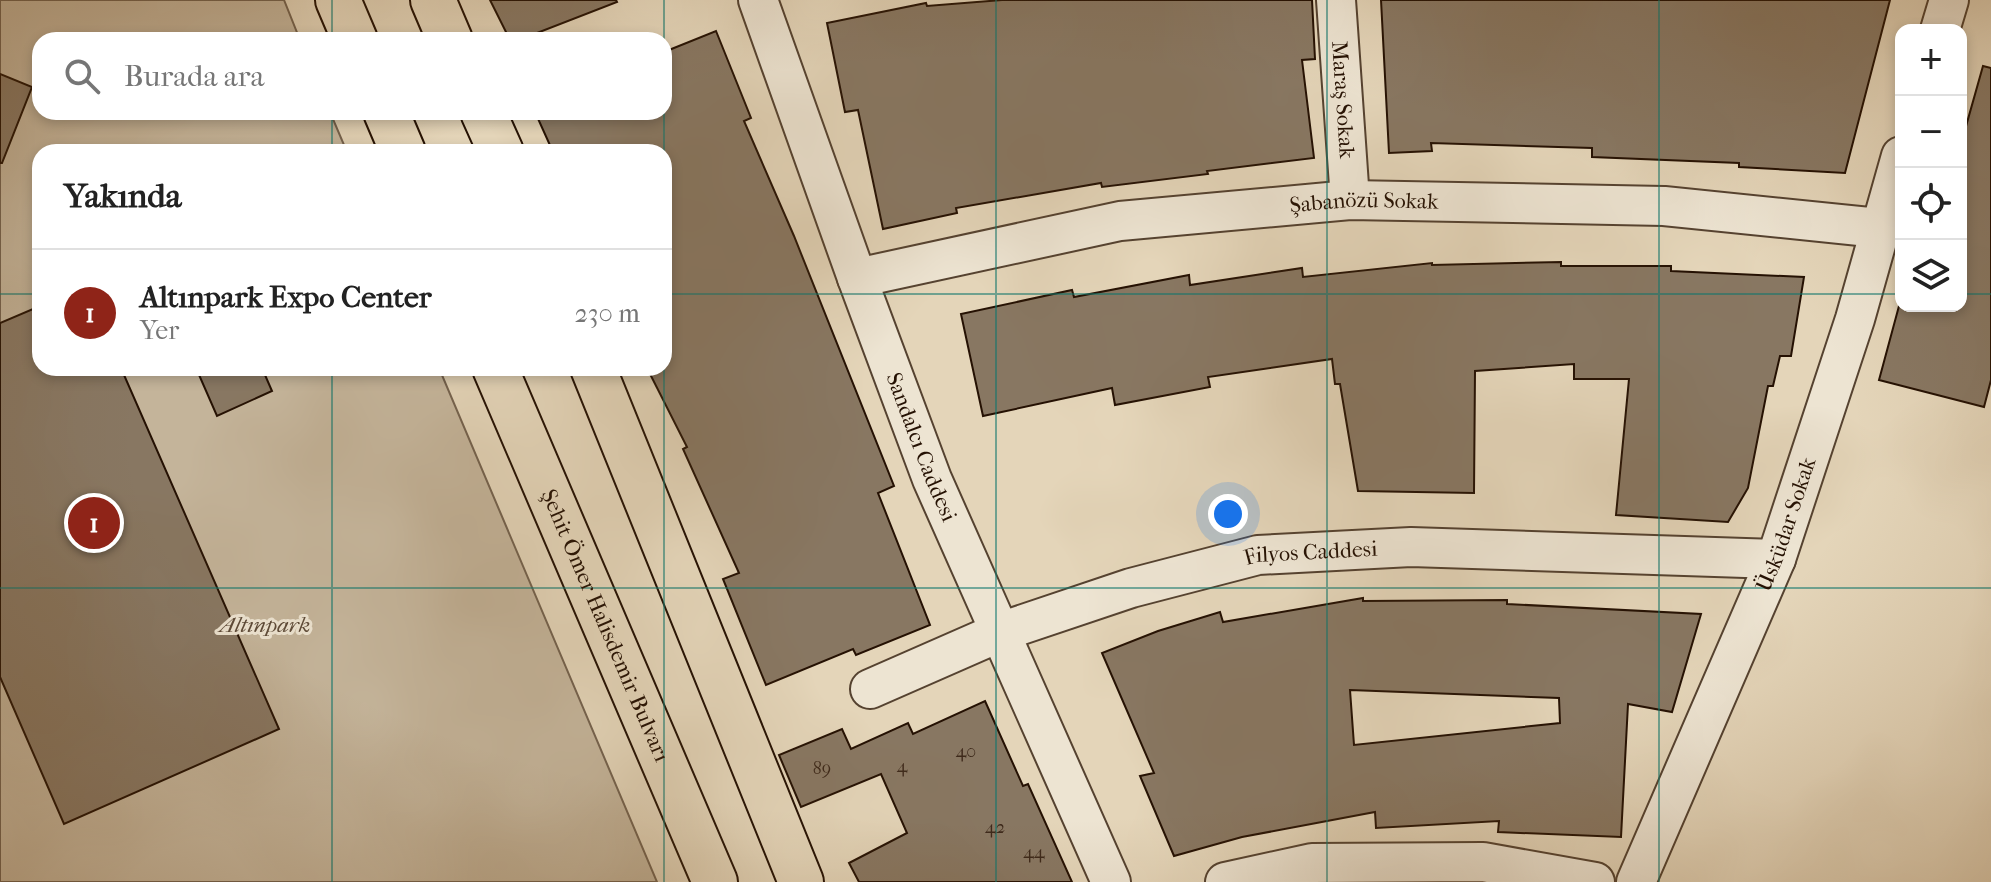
<!DOCTYPE html>
<html lang="tr">
<meta charset="utf-8">
<style>
:root{--surface:#fff;--page:#f2f2f2;--text:#222;--muted:#767676;--line:#e0e0e0;--accent:#8f2418}
body{margin:0;font-family:"IM FELL French Canon",serif;background:var(--page);color:var(--text)}
.controls{position:absolute;right:24px;top:24px;display:grid;overflow:hidden;border-radius:16px;box-shadow:0 4px 12px #0003}
.controls button{width:72px;height:72px;display:grid;place-items:center;padding:0;border:0;border-bottom:2px solid var(--line);background:var(--surface);color:var(--text);font:40px sans-serif}
.you{position:absolute;left:1228px;top:514px;width:28px;height:28px;margin:-20px;border:6px solid #fff;border-radius:50%;background:#1a73e8;box-shadow:0 0 0 12px #1a73e833}
.badge{display:grid;place-items:center;width:52px;height:52px;border-radius:50%;background:var(--accent);color:#fff;font-size:26px;font-weight:700}
.pin{position:absolute;translate:-50% -50%;border:4px solid #fff;box-shadow:0 2px 8px #0006}
.list{margin:0;padding:0;list-style:none}
h2{display:flex;justify-content:space-between;align-items:center;height:104px;margin:0;padding:0 32px;font-size:34px}
h2 small{font-size:26px;font-weight:400;color:var(--muted)}
.list li{display:grid;grid-template-columns:52px 1fr auto;gap:24px;align-items:center;box-sizing:border-box;height:128px;padding:0 32px;border-top:2px solid var(--line)}
.list b{display:block;font-size:30px;white-space:nowrap}
.list p{margin:0;font-size:26px;white-space:nowrap;color:var(--muted)}
.list em{font-size:26px;font-style:normal;color:var(--muted)}
.icon{flex:none;width:44px;height:44px;fill:none;stroke:currentColor;stroke-width:2;stroke-linecap:round;stroke-linejoin:round}
.map{position:relative;flex:none;width:1991px;height:882px;overflow:hidden}
.search{position:absolute;background:var(--surface);box-shadow:0 4px 12px #0003;left:32px;top:32px;width:640px;height:88px;display:flex;align-items:center;gap:20px;box-sizing:border-box;padding:0 28px;border-radius:24px;color:var(--muted);font-size:30px}
.panel{position:absolute;background:var(--surface);box-shadow:0 4px 12px #0003;left:32px;top:144px;width:640px;height:232px;border-radius:24px}
.map>svg:first-child{display:block}
</style>
<div class="map">
<svg width="1991" height="882" viewBox="0 0 1991 882">
<rect width="100%" height="100%" fill="#e4d5b9"/>
<filter id="stains"><feTurbulence type="fractalNoise" baseFrequency=".0025" numOctaves="4"/><feColorMatrix values="0 0 0 0 .2 0 0 0 0 .09 0 0 0 0 .02 0 0 0 .5 -.17"/></filter>
<radialGradient id="worn" r=".72"><stop offset=".6" stop-color="#630" stop-opacity="0"/><stop offset="1" stop-color="#630" stop-opacity=".3"/></radialGradient>
<path fill="#c4b49a" stroke="#74624e" stroke-width="2" d="M0,0H284L300,40H40V112H330L347,152H40V368H439L657,882H0Z"/>
<g fill="#887762" stroke="#251103" stroke-width="2" fill-rule="evenodd">
<path d="M490,0H616L617,2L519,40H510Z"/>
<path d="M1002,0H1312L1315,59L1302,60L1314,158L1207,171L1208,174L1102,187L1101,183L956,208L957,213L883,229L858,110L845,112L827,23L926,3L927,6Z"/>
<path d="M1381,0H1890L1845,173L1739,167V163L1592,157V148L1431,143L1432,151L1389,153Z"/>
<path d="M716,31L751,118L744,121L794,236L894,486L878,493L930,625L856,655L853,649L766,685L723,579L739,573L683,449L687,447L647,368H664V152H553L535,112H664V52Z"/>
<path d="M1983,66L1991,68V380L1984,407L1879,380L1899,306H1961V144Z"/>
<path d="M0,74L32,87L2,163H0Z"/>
<path d="M1561,262V266H1671V271L1804,277L1791,356H1780L1773,386H1768L1748,488L1728,522L1616,515L1629,379H1574V364L1475,371L1474,493L1358,491L1340,384H1335L1332,359L1208,377L1210,387L1115,405L1112,388L983,416L961,314L1072,290L1074,297L1189,275L1190,285L1302,268L1303,277L1432,263V265Z"/>
<path d="M40,306V368H121L279,729L64,824L0,677V323Z"/>
<path d="M196,368H262L272,391L217,416Z"/>
<path d="M1363,598V601L1507,600V604L1701,614L1672,712L1628,704L1621,837L1498,832L1499,821L1376,828L1375,812L1242,837L1174,856L1140,776L1154,773L1102,653L1158,631L1220,612L1223,622ZM1350,690L1559,698L1560,723L1354,745Z"/>
<path d="M985,701L1023,786L1028,784L1072,882H859L849,863L907,833L881,774L801,807L779,755L842,729L851,749L908,723L913,734Z"/>
</g>
<g fill="none" stroke-linecap="round" stroke-linejoin="round">
<defs>
<g id="minor">
<path id="s1" d="M758,0L857,278L932,479L1111,882"/>
<path id="s2" d="M1336,0L1350,200"/>
<path d="M1940,30L1949,0"/>
<path id="s3" d="M857,278L1120,221L1350,200L1664,206L1879,228"/>
<path id="s4" d="M870,689L1000,632L1131,588L1258,555L1411,547L1776,559"/>
<path d="M1225,882L1312,863L1483,862L1595,882"/>
<path id="s5" d="M1636,882L1776,559L1855,319L1901,156"/>
</g>
<g id="trunk">
<path d="M338,0L355,40"/>
<path d="M433,0L450,40"/>
<path d="M386,112L403,152"/>
<path d="M483,112L501,152"/>
<path id="s6" d="M495,368L715,882"/>
<path d="M593,368L801,882"/>
</g>
</defs>
<use href="#minor" stroke="#554230" stroke-width="42"/>
<use href="#trunk" stroke="#251103" stroke-width="48"/>
<use href="#minor" stroke="#ede4d2" stroke-width="38"/>
<use href="#trunk" stroke="#e4d5b9" stroke-width="44"/>
</g>
<path fill="none" stroke="#0f766e" stroke-width="2" stroke-opacity="0.55" d="M332,0V40M664,0V40M996,0V882M1327,0V882M1659,0V882M332,112V152M664,112V152M0,294H40M664,294H1901M1961,294H1991M332,368V882M664,368V882M0,588H1991"/>
<g text-anchor="middle" dominant-baseline="central" stroke-width="6" stroke-linejoin="round" paint-order="stroke">
<g font-size="18" fill="#3e2a1b">
<text x="966" y="751">40</text>
<text x="902" y="766">4</text>
<text x="822" y="768">89</text>
<text x="995" y="827">42</text>
<text x="1034" y="852">44</text>
</g>
<g font-size="22" fill="#251103" stroke="#ede4d2">
<text stroke="none"><textPath href="#s2" startOffset="100">Maraş Sokak</textPath></text>
<text stroke="none"><textPath href="#s3" startOffset="514">Şabanözü Sokak</textPath></text>
<text stroke="none"><textPath href="#s1" startOffset="476">Sandalcı Caddesi</textPath></text>
<text stroke="none"><textPath href="#s5" startOffset="388">Üsküdar Sokak</textPath></text>
<text stroke="none"><textPath href="#s4" startOffset="464">Filyos Caddesi</textPath></text>
<text stroke="none"><textPath href="#s6" startOffset="280">Şehit Ömer Halisdemir Bulvarı</textPath></text>
</g>
<g font-size="22" font-style="italic" fill="#5d4a38" stroke="#ede4d2">
<text x="265" y="625">Altınpark</text>
</g>
</g>
<rect width="100%" height="100%" filter="url(#stains)"/>
<rect width="100%" height="100%" fill="url(#worn)"/>
</svg>
<div class="controls">
<button>+</button>
<button>−</button>
<button><svg class="icon" aria-label="locate" viewBox="0 0 24 24"><circle cx="12" cy="12" r="6"/><path d="M12 2v4M12 18v4M2 12h4M18 12h4"/></svg></button>
<button><svg class="icon" aria-label="layers" viewBox="0 0 24 24"><path d="M12 4l9 5-9 5-9-5zM3 14l9 5 9-5"/></svg></button>
</div>
<div class="you"></div>
<div class="pin badge" style="left:94px;top:523px">1</div>
<div class="search"><svg class="icon" aria-label="search" viewBox="0 0 24 24"><circle cx="10" cy="10" r="6"/><path d="M15 15l6 6"/></svg>Burada ara</div>
<section class="panel">
<h2>Yakında<small></small></h2>
<ul class="list">
<li><span class="badge">1</span><div><b>Altınpark Expo Center</b><p>Yer</p></div><em>230 m</em></li>
</ul>
</section>
</div>
